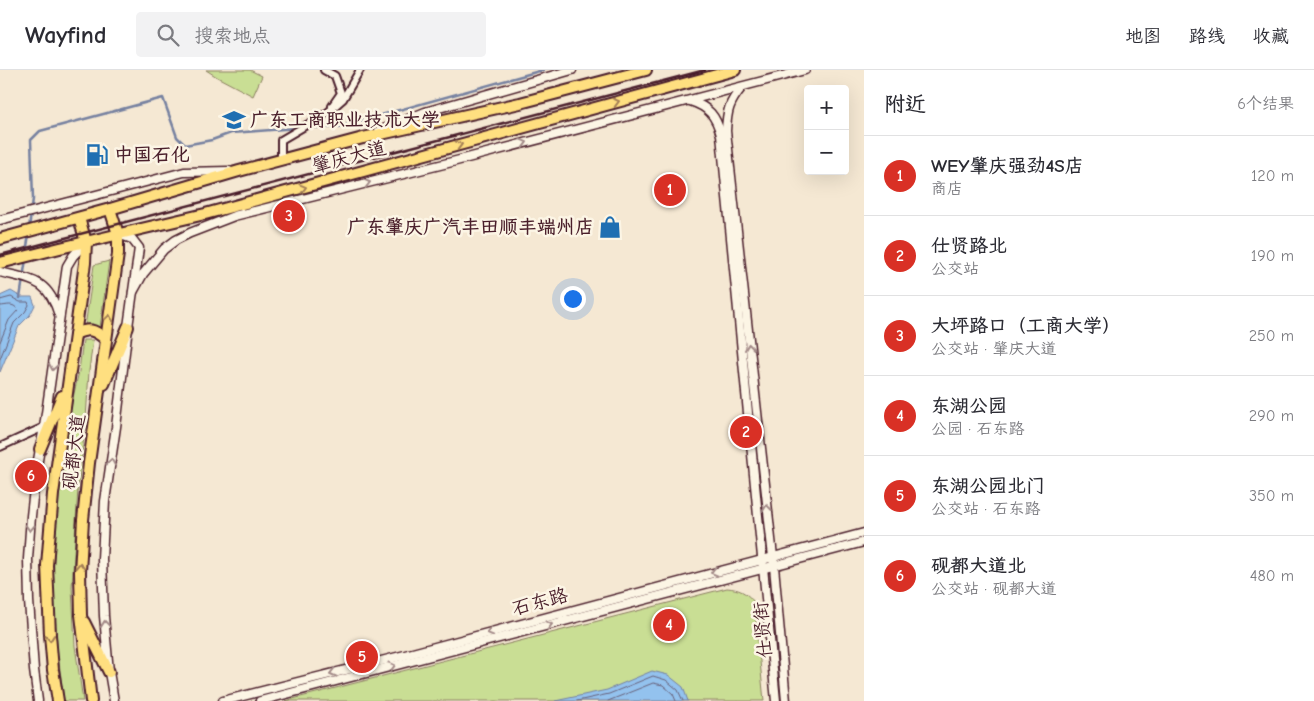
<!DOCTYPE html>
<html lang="zh">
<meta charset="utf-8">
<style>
:root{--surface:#fff;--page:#f2f2f3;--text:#2b2b33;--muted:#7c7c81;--line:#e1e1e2;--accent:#d93025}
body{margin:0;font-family:"Comic Neue","LXGW WenKai TC",sans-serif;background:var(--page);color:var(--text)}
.controls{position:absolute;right:15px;top:15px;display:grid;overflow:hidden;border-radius:5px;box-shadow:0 5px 20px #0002}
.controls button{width:45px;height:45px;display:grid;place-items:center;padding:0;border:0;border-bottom:1px solid var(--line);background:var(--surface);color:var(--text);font:25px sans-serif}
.you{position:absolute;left:572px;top:228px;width:18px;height:18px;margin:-12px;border:4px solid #fff;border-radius:50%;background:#1a73e8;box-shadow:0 0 0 8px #1a73e833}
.badge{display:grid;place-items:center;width:32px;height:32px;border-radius:50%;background:var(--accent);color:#fff;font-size:16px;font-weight:700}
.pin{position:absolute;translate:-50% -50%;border:2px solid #fff;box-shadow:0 1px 5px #0006}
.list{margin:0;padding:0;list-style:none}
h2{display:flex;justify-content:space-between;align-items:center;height:65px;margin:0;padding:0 20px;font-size:21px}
h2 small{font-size:16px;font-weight:400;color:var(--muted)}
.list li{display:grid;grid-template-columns:32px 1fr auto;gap:15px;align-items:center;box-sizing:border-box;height:80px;padding:0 20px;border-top:1px solid var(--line)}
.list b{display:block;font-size:19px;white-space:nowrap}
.list p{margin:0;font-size:16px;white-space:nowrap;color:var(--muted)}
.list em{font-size:16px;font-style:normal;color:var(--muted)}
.icon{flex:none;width:28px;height:28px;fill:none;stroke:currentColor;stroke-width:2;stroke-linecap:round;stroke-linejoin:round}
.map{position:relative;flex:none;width:864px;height:631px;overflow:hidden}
header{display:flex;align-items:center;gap:30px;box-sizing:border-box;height:70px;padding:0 25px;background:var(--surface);border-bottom:1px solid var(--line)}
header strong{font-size:24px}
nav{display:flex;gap:28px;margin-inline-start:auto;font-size:18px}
.search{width:350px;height:45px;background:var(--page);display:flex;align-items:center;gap:12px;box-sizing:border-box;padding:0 18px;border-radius:5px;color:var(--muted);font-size:19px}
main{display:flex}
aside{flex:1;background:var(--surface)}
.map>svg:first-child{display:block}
</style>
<header>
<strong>Wayfind</strong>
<div class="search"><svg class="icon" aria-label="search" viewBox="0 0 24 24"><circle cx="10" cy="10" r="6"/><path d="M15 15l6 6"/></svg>搜索地点</div>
<nav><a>地图</a><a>路线</a><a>收藏</a></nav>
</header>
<main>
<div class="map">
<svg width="864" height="631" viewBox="0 0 864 631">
<rect width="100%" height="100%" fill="#f5e8d3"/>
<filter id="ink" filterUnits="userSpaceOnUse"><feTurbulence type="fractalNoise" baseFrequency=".02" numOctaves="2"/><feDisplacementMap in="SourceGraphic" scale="10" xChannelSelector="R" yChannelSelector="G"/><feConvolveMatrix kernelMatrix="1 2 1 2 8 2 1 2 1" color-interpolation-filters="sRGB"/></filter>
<g filter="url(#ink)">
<g fill="#c9de94" stroke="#8a7e60">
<path d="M206,0H250L262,6L253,26L217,7Z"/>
<path d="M109,191L100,258L85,257L94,195Z"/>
<path d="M83,270H93L89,301L86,349L78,418L72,517L75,576L83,631H64L57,576L53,511L55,471L60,416L69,346L79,301Z"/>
<path d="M727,518C739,519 746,522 754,532L764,631H285Z"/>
</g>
<g fill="#93c2ee" stroke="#7681a0">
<path d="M11,221L21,227H32L35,235L30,245L19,256L0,302V226Z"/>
<path d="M652,601L668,605L683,617L688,631H555L607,620Z"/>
</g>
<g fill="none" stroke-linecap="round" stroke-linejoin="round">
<g stroke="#676079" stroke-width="1">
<path d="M0,230L11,227L20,232H28L29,235L25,242L14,253L0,289"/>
<path d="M0,236C7,236 13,232 18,240L9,250L0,272"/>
<path d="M577,631L609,624L653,606L666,610L678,620L683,631"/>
<path d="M608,631L653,613L663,615L673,624L676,631"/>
</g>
<g stroke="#7681a0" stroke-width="2.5">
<path d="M305,58L338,57L543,0"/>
<path d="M29,158L33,129L31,70L40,61L163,28L177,67L185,75L212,70L231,63L297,58"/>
<path d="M26,183L29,164"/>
<path d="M20,228L26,189"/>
</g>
<defs>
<g id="minor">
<path d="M324,0L335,6L341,23L332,36"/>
<path d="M281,90V70L327,43L343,29L360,0"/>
<path d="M0,377L44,357"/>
</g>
<g id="tertiary">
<path d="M742,17C729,33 727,40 726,61L774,496L786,631"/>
<path d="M690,31C709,37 716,46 721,65L776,631"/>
<path d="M379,61L425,42L572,0"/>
<path d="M0,150L184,102L229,101"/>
<path d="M0,202C32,210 48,209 59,245"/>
<path d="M133,222L143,204L164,179L176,170L190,163L234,146L452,92L805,0"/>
<path d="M38,631L34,600L29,531L28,489L31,446L36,401L44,357L67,196L73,186L86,172"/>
<path d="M114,631L109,602L104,546L102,489L105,431L116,357L128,257L139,178L132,169L118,164"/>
<path d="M223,631L405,585L864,463"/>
<path d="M260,631L864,472"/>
</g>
<g id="primary">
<path d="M75,264C89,258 94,259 105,269"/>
<path d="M104,314L128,257"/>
<path d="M40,379L62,326"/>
<path d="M84,552L109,602"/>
<path d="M58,631L53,600L50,565L47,495L53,424L85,193L86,172L79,148"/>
<path d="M91,631L81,545L80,502L83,450L89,393L118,184V164L110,139"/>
</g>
<g id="trunk">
<path d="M0,169L110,139L239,101L363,68L520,33L646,0"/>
<path d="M0,193L60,178L205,144L735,0"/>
</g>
</defs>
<use href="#minor" stroke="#4a1f2b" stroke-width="10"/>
<use href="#tertiary" stroke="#4a1f2b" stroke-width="11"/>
<use href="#primary" stroke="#4a1f2b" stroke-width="14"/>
<use href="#trunk" stroke="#4a1f2b" stroke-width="14"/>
<use href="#minor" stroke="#fcf5e5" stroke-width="6"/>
<use href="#tertiary" stroke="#fcf5e5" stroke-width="8"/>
<use href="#primary" stroke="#ffdf80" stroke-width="10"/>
<use href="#trunk" stroke="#ffdf80" stroke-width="10"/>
<path stroke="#4a1f2b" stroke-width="2.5" d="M0,185L705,0"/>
</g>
<defs><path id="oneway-chevron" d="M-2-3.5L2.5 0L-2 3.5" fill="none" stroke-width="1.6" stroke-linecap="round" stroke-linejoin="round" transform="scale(1.25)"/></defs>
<g stroke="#a47f56">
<use href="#oneway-chevron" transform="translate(616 32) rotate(-15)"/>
<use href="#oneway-chevron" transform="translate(459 75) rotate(-15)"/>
<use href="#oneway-chevron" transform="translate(303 118) rotate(-15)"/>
<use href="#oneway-chevron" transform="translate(109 248) rotate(-82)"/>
<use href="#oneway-chevron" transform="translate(80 496) rotate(-87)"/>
<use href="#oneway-chevron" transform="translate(50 568) rotate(85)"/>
</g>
<g stroke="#a38a88">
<use href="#oneway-chevron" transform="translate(524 73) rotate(-15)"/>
<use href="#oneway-chevron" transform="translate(367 113) rotate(-14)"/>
<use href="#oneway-chevron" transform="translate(749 277) rotate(-96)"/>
<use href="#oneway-chevron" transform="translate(53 297) rotate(99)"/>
<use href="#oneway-chevron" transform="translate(111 392) rotate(-81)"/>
<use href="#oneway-chevron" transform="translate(767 438) rotate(-96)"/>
<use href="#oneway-chevron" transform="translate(30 458) rotate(93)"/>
<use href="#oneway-chevron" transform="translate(714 502) rotate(165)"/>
<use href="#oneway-chevron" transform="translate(105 554) rotate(-95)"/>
<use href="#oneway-chevron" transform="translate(549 555) rotate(-14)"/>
<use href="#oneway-chevron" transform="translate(490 562) rotate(165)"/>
<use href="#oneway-chevron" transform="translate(392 596) rotate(-15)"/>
<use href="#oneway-chevron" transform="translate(333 603) rotate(166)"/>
</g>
</g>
<defs>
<symbol id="university-bare" viewBox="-9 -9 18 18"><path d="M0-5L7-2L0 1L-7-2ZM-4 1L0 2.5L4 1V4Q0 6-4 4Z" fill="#1f6fb2" stroke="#fcf5e5" stroke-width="2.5" paint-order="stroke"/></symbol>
<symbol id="fuel-bare" viewBox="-9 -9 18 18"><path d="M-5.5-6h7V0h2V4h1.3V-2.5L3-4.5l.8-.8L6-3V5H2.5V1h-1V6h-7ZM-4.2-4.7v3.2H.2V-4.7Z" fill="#1f6fb2" stroke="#fcf5e5" stroke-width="2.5" paint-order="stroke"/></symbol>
<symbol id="shop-bare" viewBox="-9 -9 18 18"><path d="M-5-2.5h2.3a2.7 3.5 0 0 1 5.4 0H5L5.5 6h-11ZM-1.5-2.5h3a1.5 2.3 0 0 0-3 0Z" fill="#1f6fb2" stroke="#fcf5e5" stroke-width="2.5" paint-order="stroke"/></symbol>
</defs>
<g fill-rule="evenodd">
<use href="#university-bare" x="218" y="34" width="32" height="32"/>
<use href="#fuel-bare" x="81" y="69" width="32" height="32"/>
<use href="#shop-bare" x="594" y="141" width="32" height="32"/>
</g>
<g text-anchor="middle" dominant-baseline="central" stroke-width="5" stroke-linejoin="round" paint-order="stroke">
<g font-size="19" font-weight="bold" fill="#4a1f2b" stroke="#fcf5e5" text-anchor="start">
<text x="250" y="50">广东工商职业技术大学</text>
<text x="114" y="85">中国石化</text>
<text x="594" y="157" text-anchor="end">广东肇庆广汽丰田顺丰端州店</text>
</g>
<g font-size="19" fill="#4a1f2b" stroke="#fcf5e5">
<text transform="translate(349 87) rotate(-15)">肇庆大道</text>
<text transform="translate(74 382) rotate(-83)">砚都大道</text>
<text transform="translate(540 532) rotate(-15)">石东路</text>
<text transform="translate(763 560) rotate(-95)">仕贤街</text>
</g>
</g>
</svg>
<div class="controls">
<button>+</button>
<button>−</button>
</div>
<div class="you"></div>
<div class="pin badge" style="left:670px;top:120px">1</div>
<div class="pin badge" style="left:746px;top:362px">2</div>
<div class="pin badge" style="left:289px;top:146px">3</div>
<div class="pin badge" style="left:669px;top:555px">4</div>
<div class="pin badge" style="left:362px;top:587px">5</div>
<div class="pin badge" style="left:31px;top:406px">6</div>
</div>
<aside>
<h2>附近<small>6个结果</small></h2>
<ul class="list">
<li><span class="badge">1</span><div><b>WEY肇庆强劲4S店</b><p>商店</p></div><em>120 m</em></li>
<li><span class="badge">2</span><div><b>仕贤路北</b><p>公交站</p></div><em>190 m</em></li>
<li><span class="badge">3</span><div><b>大坪路口（工商大学）</b><p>公交站 · 肇庆大道</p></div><em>250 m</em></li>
<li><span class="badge">4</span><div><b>东湖公园</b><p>公园 · 石东路</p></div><em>290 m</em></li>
<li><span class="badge">5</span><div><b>东湖公园北门</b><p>公交站 · 石东路</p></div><em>350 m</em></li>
<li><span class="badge">6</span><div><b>砚都大道北</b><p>公交站 · 砚都大道</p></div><em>480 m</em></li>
</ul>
</aside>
</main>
